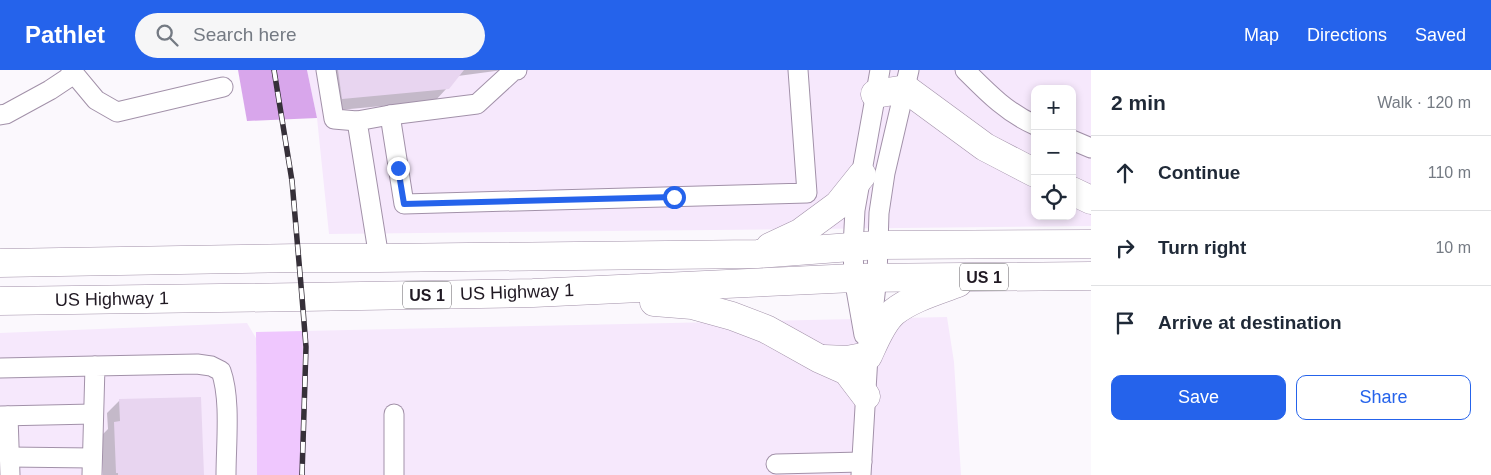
<!DOCTYPE html>
<meta charset="utf-8">
<style>
:root{--surface:#fff;--page:#f6f6f7;--text:#1f2937;--muted:#747a83;--line:#e0e1e3;--accent:#2563eb}
body{margin:0;font-family:Helvetica,sans-serif;background:var(--page);color:var(--text)}
.controls{position:absolute;right:15px;top:15px;display:grid;overflow:hidden;border-radius:10px;box-shadow:0 2px 8px #0003}
.controls button{width:45px;height:45px;display:grid;place-items:center;padding:0;border:0;border-bottom:1px solid var(--line);background:var(--surface);color:var(--text);font:25px sans-serif}
.stop{position:absolute;width:15px;height:15px;margin:-11px;border:4px solid #2563eb;border-radius:50%;background:#fff}
.stop.end{background:#2563eb;border-color:#fff;box-shadow:0 1px 5px #0008}
.list{margin:0;padding:0;list-style:none}
h2{display:flex;justify-content:space-between;align-items:center;height:65px;margin:0;padding:0 20px;font-size:21px}
h2 small{font-size:16px;font-weight:400;color:var(--muted)}
.list li{display:grid;grid-template-columns:32px 1fr auto;gap:15px;align-items:center;box-sizing:border-box;height:75px;padding:0 20px;border-top:1px solid var(--line)}
.list b{display:block;font-size:19px;white-space:nowrap}
.list em{font-size:16px;font-style:normal;color:var(--muted)}
.actions{display:flex;gap:10px;padding:15px 20px}
.actions a{flex:1;padding:11px 0;border:1px solid var(--accent);border-radius:10px;text-align:center;font-size:18px;color:var(--accent)}
.actions .main{background:var(--accent);color:#fff}
.icon{flex:none;width:28px;height:28px;fill:none;stroke:currentColor;stroke-width:2;stroke-linecap:round;stroke-linejoin:round}
.map{position:relative;flex:none;width:1091px;height:405px;overflow:hidden}
header{display:flex;align-items:center;gap:30px;box-sizing:border-box;height:70px;padding:0 25px;background:var(--accent);color:#fff}
header strong{font-size:24px}
nav{display:flex;gap:28px;margin-inline-start:auto;font-size:18px}
.search{width:350px;height:45px;background:var(--page);display:flex;align-items:center;gap:12px;box-sizing:border-box;padding:0 18px;border-radius:28px;color:var(--muted);font-size:19px}
main{display:flex}
aside{flex:1;background:var(--surface)}
.map>svg:first-child{display:block}
</style>
<header>
<strong>Pathlet</strong>
<div class="search"><svg class="icon" aria-label="search" viewBox="0 0 24 24"><circle cx="10" cy="10" r="6"/><path d="M15 15l6 6"/></svg>Search here</div>
<nav><a>Map</a><a>Directions</a><a>Saved</a></nav>
</header>
<main>
<div class="map">
<svg width="1091" height="405" viewBox="0 0 1091 405">
<rect width="100%" height="100%" fill="#fbf8fd"/>
<g fill="#f6e8fc" fill-rule="evenodd">
<path d="M307,0H1091V156L329,164L317,48ZM1035,19H1072V146H1035Z"/>
<path d="M947,247L954,292L961,405H302L303,261Z"/>
<path d="M247,253L256,268L257,405H0V263Z"/>
</g>
<path fill="#efc7fe" d="M303,261L302,405H257L256,262Z"/>
<path fill="#d8a6eb" d="M238,0H307L317,48L247,51Z"/>
<g fill="#0003">
<path d="M325,0H503L458,6L435,31L329,41Z"/>
<path d="M120,330L202,405H103L102,365L108,359L107,343Z"/>
</g>
<g fill="#e8d5f0">
<path d="M338,0H464L449,19L342,29Z"/>
<path d="M201,327L204,405H118V403H116L114,352L120,351L119,329Z"/>
</g>
<g fill="none" stroke-linecap="round" stroke-linejoin="round">
<defs>
<g id="minor">
<path d="M71,0L96,30L117,42L223,17"/>
<path d="M326,0L334,49L357,51"/>
<path d="M965,0C986,21 1007,43 1035,55"/>
<path d="M0,45L6,44L50,20L74,4"/>
<path d="M390,45L477,34L514,0H517"/>
<path d="M1072,70L1091,78"/>
<path d="M379,188L357,51L390,45L404,134L807,123L798,0"/>
<path d="M864,265L854,208L853,177L855,140L880,0"/>
<path d="M0,298L95,296"/>
<path d="M394,344V405"/>
<path d="M0,346L93,344"/>
<path d="M8,346L10,405"/>
<path d="M9,387L92,388"/>
<path d="M776,394L862,392"/>
<path d="M92,405L95,296L197,294L211,296L221,301C231,329 226,374 226,405"/>
<path d="M861,405L868,286L877,207L879,143L885,103L909,0"/>
</g>
<g id="highway">
<path d="M875,24L906,19L985,77L1035,103"/>
<path d="M1072,121L1091,130"/>
<path d="M770,177L800,163L838,135L862,105"/>
<path d="M0,193L299,188H379L757,184L878,175L1091,174"/>
<path d="M0,231L302,227L533,223L854,208L1091,206"/>
<path d="M654,232L692,235L732,246L766,259L820,289L847,301L866,326"/>
<path d="M824,289L847,290L868,286C874,273 882,252 894,242C912,228 937,221 958,213"/>
</g>
</defs>
<use href="#minor" stroke="#a291a9" stroke-width="21"/>
<use href="#highway" stroke="#a291a9" stroke-width="29"/>
<use href="#minor" stroke="#fff" stroke-width="19"/>
<use href="#highway" stroke="#fff" stroke-width="28"/>
<defs>
<path id="rail" d="M274,0L292,111L302,227L306,277L302,405"/>
</defs>
<use href="#rail" stroke="#363039" stroke-width="5.5"/>
<use href="#rail" stroke="#fff" stroke-width="4" stroke-dasharray="11" stroke-linecap="butt"/>
</g>
<g fill="none" stroke-linecap="round" stroke-linejoin="round">
<path stroke="#2563eb" stroke-width="6" d="M398,98L404,134L674,127"/>
</g>
<g text-anchor="middle" dominant-baseline="central" stroke-width="5" stroke-linejoin="round" paint-order="stroke">
<g fill="#fff" stroke="#635e65" stroke-width="1">
<rect x="960" y="193.5" width="48" height="27" rx="4"/>
<rect x="403" y="211.5" width="48" height="27" rx="4"/>
</g>
<g font-size="16" font-weight="bold" fill="#201923">
<text x="984" y="207">US 1</text>
<text x="427" y="225">US 1</text>
</g>
<g font-size="18" fill="#201923" stroke="#fff">
<text transform="translate(517 222) rotate(-2)">US Highway 1</text>
<text transform="translate(112 229) rotate(-1)">US Highway 1</text>
</g>
</g>
</svg>
<div class="controls">
<button>+</button>
<button>−</button>
<button><svg class="icon" aria-label="locate" viewBox="0 0 24 24"><circle cx="12" cy="12" r="6"/><path d="M12 2v4M12 18v4M2 12h4M18 12h4"/></svg></button>
</div>
<div class="stop" style="left:674px;top:127px"></div>
<div class="stop end" style="left:398px;top:98px"></div>
</div>
<aside>
<h2>2 min<small>Walk · 120 m</small></h2>
<ul class="list">
<li><svg class="icon" aria-label="ahead" viewBox="0 0 24 24"><path d="M12 20V5M6 11l6-6 6 6"/></svg><div><b>Continue</b></div><em>110 m</em></li>
<li><svg class="icon" aria-label="right" viewBox="0 0 24 24"><path d="M7 20v-9h11M14 6l5 5-5 5"/></svg><div><b>Turn right</b></div><em>10 m</em></li>
<li><svg class="icon" aria-label="arrive" viewBox="0 0 24 24"><path d="M6 21V4h12l-3 4 3 4H6"/></svg><div><b>Arrive at destination</b></div></li>
</ul>
<div class="actions"><a class="main">Save</a><a>Share</a></div>
</aside>
</main>
